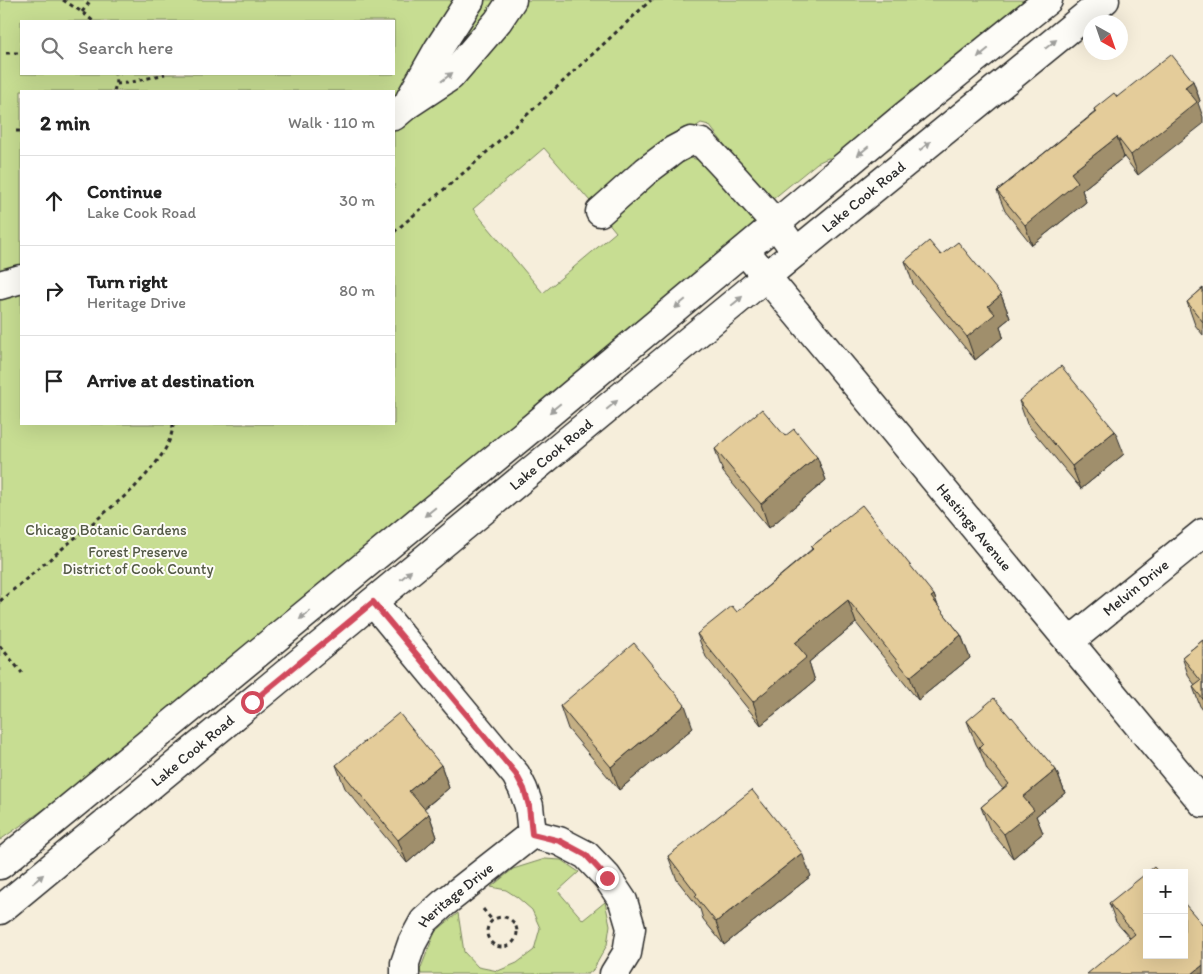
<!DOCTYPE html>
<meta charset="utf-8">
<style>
:root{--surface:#fff;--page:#f6f6f6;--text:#222;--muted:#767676;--line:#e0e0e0}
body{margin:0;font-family:Itim,sans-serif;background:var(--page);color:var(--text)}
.controls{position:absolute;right:15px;bottom:15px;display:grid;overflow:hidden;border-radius:0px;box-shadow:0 5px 20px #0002}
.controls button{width:45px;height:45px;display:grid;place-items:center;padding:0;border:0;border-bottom:1px solid var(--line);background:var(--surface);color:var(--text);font:25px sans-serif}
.compass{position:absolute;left:1083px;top:15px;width:45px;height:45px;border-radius:50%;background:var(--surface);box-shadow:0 5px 20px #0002;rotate:140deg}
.stop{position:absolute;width:15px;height:15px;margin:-11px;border:4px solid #d1495b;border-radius:50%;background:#fff}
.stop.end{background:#d1495b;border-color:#fff;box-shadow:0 1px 5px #0008}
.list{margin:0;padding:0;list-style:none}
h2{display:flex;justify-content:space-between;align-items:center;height:65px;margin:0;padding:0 20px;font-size:21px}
h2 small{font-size:16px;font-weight:400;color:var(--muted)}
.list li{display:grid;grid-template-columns:32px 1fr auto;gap:15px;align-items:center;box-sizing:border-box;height:90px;padding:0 20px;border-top:1px solid var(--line)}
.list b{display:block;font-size:19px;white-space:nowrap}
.list p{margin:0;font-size:16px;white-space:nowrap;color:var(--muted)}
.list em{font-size:16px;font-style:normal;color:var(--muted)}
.icon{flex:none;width:28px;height:28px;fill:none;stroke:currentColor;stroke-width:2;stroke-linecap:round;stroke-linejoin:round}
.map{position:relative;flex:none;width:1203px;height:974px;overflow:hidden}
.search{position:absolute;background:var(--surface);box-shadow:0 5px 20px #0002;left:20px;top:20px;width:375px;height:55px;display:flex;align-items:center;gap:12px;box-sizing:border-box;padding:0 18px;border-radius:0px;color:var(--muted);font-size:19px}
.panel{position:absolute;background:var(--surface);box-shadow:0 5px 20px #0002;left:20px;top:90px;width:375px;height:335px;border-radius:0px}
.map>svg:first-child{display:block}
</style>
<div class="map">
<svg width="1203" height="974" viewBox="0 0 1203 974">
<rect width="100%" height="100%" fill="#f6eedb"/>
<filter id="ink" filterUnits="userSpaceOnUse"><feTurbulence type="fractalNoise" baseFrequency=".02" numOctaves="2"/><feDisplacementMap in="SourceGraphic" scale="10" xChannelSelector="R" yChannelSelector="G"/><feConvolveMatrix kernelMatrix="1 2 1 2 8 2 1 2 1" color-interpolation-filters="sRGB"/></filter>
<g filter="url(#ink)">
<g fill="#c7dd92" stroke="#79845e" fill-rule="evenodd">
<path d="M0,0H1032L839,159L828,158L817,163L773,199L762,193L709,125L701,123L669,145L596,208L544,148L473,209L543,293L616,232L607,221L668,163L691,158L712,163L754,218V228L83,782L0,840ZM21,21H394V74H21ZM21,91H394V424H21Z"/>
<path d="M545,859L561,860L579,872L558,891L583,920L605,902L610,925L607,945L593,970L588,974H421L420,970L435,932L458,913L464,952L478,967L498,971L517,963L534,950L540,928L532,910L517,897L506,890L491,887L513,869Z"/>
</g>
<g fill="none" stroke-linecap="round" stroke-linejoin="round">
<defs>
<g id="minor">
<path d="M410,99L439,48L470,0"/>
<path d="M394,116L407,105L451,76L498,21L512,0"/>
<path d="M600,212L646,171L674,150L691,141L702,143L733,176L776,224L796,252"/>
<path id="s1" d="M745,251L1203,803"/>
<path d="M0,285L21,279"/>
<path d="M373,602L516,775L523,789L529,806L532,834"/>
<path id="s2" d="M1069,642L1203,533"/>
<path d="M532,834L559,841L586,855L607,877L623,901L631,928L627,953L614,974"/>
<path id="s3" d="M405,974V963L412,943L424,921L444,903L532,834"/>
</g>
<g id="major">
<path d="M0,865L533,427L901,119L1048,0"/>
<path id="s4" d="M0,910L796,252L1105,0"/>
</g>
</defs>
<use href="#minor" stroke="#2b2b2b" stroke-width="31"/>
<use href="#major" stroke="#2b2b2b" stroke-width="31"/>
<g stroke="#2b2b2b" stroke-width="3" stroke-dasharray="4 4" stroke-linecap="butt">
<path d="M63,0L82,12L93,21"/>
<path d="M82,12L91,0"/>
<path d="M6,53H21"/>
<path d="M116,84L128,83L165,74"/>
<path d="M114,91L116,84L115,74"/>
<path d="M16,131H21"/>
<path d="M394,232L475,163L651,0"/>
<path d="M0,601L132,490C148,473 172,449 173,424"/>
<path d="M0,646L22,673"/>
<path d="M483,909L492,920"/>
<circle cx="502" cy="932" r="15"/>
</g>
<use href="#minor" stroke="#fdfcf7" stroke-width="28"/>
<use href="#major" stroke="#fdfcf7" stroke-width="28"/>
</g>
<g fill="#c4af84" stroke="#2b2b2b">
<path d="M1193,81L1200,101L1198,103L1138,175L1124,157L1082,190L1086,202L1032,245L1005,211L997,191L1095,112L1094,109L1117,97Z"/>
<path d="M941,255L1001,295L1010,318L1000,326L1003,337L975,360L913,284L905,261Z"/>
<path d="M1203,288V335L1195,325L1187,302Z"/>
<path d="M1019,401L1124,454L1081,489L1027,424Z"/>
<path d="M785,436L817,457L826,480L769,528L723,472L715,449Z"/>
<path d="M829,531L934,595L938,606L961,635L970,658L918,700L856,623L809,662L815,681L761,725L706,657L697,634L737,612L812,549L811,547L830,532Z"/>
<path d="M1203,640V710L1200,706L1193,687L1195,685L1189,677L1182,657Z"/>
<path d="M560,706L693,728L619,790L568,729Z"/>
<path d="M1011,718L1056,770L1065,793L1036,816L1043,833L1013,858L990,830L981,807L1003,789L987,770L980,751L976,744L967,721Z"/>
<path d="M336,765H441L449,788L424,809L429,814L437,837L407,863L345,788Z"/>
<path d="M668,856L811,876L724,945L703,919L700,909L677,880Z"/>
<path d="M1109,903L1203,925L1130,938L1116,922Z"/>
</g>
<g fill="#a08f6c" stroke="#2b2b2b">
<path d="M1193,81L1200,101L1198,103L1203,117V124L1138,175L1131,155L1185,87Z"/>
<path d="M1117,137L1124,157L1082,190L1086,202L1032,245L1025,225L1071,173Z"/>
<path d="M1001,295L1010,318L1000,326L1003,337L975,360L967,337L988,306Z"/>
<path d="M1115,431L1124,454L1081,489L1072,466Z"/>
<path d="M817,457L826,480L769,528L761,504Z"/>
<path d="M934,595L942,618L931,597Z"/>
<path d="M848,600L856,623L809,662L815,681L761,725L753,702L795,643Z"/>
<path d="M961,635L970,658L918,700L910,677Z"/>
<path d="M685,705L693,728L619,790L611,767Z"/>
<path d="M441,765L449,788L417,814L409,791Z"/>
<path d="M1056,770L1065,793L1036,816L1043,833L1013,858L1004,834L1023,797Z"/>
<path d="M429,814L437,837L407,863L398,840Z"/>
<path d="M802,853L811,876L724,945L716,922Z"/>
<path d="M1203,965V974H1192Z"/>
</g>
<g fill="#e4cc9a" stroke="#2b2b2b">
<path d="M1171,54L1193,81L1185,87L1197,102L1131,155L1117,137L1071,173L1078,182L1025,225L997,191L1096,112L1094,109L1114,93L1117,97Z"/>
<path d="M929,241L941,255L958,242L1001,295L988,306L995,314L967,337L905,261Z"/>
<path d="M1203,288V322L1187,302Z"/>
<path d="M1061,366L1115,431L1072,466L1019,401Z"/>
<path d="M762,409L785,436L794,429L817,457L761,504L715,449Z"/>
<path d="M862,505L934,595L931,597L961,635L910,677L848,600L795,643L807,657L753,702L697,634L732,606L737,612L813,549L811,547L830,532L829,531Z"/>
<path d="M1203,640V699L1193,687L1201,681L1182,657Z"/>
<path d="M634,643L685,705L611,767L560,706Z"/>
<path d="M994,698L1011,718L1012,717L1056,770L1023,797L1034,810L1004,834L981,807L1009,784L979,747L983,743L967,721Z"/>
<path d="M399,713L441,765L409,791L429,814L398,840L336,765Z"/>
<path d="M752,790L802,853L716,922L695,896L697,894L668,856Z"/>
<path d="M1154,867L1159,873H1147V955H1184V903L1203,925V965L1192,974H1087L1135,934L1109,903Z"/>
</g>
<defs><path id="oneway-solid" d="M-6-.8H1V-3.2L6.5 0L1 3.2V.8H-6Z" transform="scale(1.25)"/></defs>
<g fill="#9e9e9b">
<use href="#oneway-solid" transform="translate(1051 44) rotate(-39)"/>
<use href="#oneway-solid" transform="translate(983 53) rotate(141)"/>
<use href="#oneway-solid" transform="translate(447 77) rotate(-38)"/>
<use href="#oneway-solid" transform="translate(925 146) rotate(-39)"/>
<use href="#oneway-solid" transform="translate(863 151) rotate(140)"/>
<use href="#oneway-solid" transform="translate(737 301) rotate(-40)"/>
<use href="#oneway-solid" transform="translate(680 304) rotate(140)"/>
<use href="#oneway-solid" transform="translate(612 405) rotate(-40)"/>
<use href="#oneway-solid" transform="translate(555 408) rotate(140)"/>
<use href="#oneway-solid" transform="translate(430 512) rotate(141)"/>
<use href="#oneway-solid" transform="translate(406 575) rotate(-40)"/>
<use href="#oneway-solid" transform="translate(305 615) rotate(141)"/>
<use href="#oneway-solid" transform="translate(38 879) rotate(-40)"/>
</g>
</g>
<g fill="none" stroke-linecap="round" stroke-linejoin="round" filter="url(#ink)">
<path stroke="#d1495b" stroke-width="6" d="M252,702L373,602L516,774L524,789L529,806L532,834L560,841L586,855L607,878"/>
</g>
<g text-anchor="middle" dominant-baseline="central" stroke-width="4" stroke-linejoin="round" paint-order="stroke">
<g font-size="15" fill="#2b2b2b" stroke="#fdfcf7">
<text stroke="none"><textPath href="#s4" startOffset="1120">Lake Cook Road</textPath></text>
<text stroke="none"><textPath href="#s4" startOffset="715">Lake Cook Road</textPath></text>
<text stroke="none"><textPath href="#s1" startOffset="359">Hastings Avenue</textPath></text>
<text stroke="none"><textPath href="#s2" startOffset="86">Melvin Drive</textPath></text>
<text stroke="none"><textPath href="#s4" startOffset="250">Lake Cook Road</textPath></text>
<text stroke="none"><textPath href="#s3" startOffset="98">Heritage Drive</textPath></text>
</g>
<g font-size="15" fill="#525845" stroke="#fdfcf7">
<text x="106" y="530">Chicago Botanic Gardens</text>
<text x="138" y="552">Forest Preserve<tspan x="138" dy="17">District of Cook County</tspan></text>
</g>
</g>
</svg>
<div class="controls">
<button>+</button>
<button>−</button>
</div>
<svg class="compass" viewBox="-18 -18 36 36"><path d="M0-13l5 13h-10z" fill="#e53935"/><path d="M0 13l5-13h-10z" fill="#767676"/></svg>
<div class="stop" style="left:252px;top:702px"></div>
<div class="stop end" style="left:607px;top:878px"></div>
<div class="search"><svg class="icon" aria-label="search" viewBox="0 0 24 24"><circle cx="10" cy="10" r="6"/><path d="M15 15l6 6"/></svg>Search here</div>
<section class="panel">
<h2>2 min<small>Walk · 110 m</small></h2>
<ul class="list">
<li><svg class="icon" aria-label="ahead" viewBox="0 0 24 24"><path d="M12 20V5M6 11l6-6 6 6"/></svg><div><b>Continue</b><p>Lake Cook Road</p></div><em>30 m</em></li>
<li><svg class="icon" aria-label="right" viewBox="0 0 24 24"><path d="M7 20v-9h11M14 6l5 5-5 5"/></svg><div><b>Turn right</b><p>Heritage Drive</p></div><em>80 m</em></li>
<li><svg class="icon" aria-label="arrive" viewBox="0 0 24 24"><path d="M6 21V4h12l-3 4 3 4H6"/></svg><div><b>Arrive at destination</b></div></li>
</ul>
</section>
</div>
